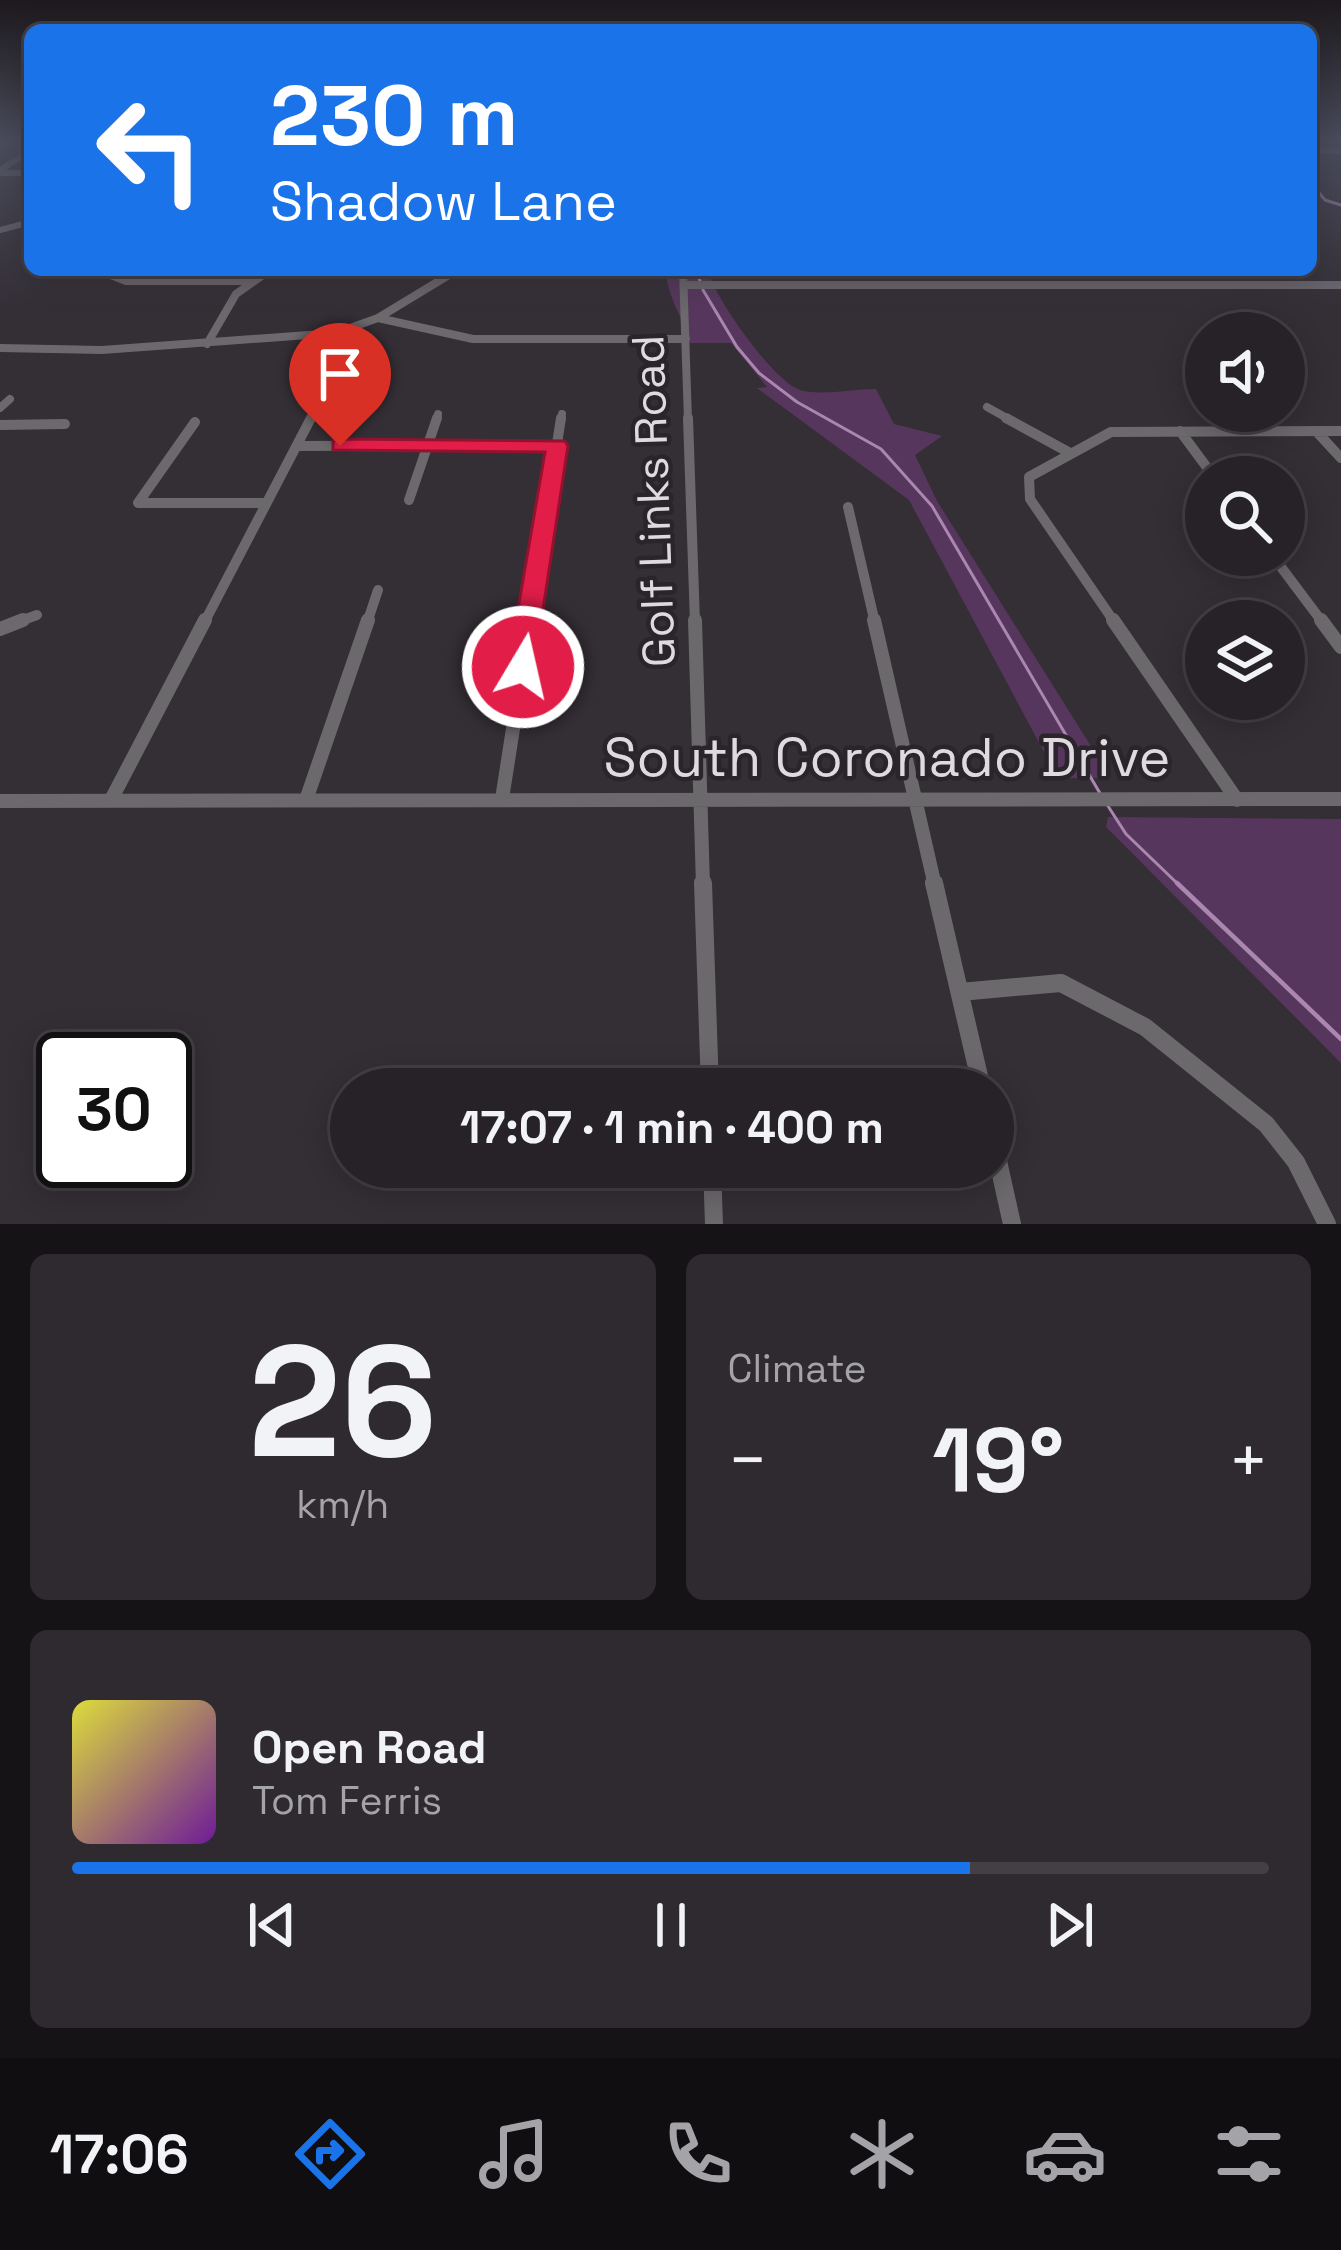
<!DOCTYPE html>
<meta charset="utf-8">
<style>
body{margin:0;font-family:"Space Grotesk",sans-serif;background:#2f2a30;color:#f1f3f6;height:100vh;display:flex;flex-direction:column;font-size:45px;white-space:nowrap}
*{box-sizing:border-box;margin:0}
p{font-size:39px;color:#a4a4a8}
.icon{flex:none;width:66px;height:66px;fill:none;stroke:currentColor;stroke-width:2;stroke-linecap:round;stroke-linejoin:round}
.map{position:relative;height:1224px;overflow:hidden}
.side{display:flex;flex-direction:column;gap:30px;padding:30px;background:#151316;flex:1}
.side>*{flex:none}
.top-card{position:absolute;left:24px;top:24px;width:1293px;height:252px;border-radius:18px;box-shadow:0 6px 30px #0003,0 0 0 3px #433f45;background:#1a73e8;color:#fff;overflow:hidden}
.buttons{position:absolute;left:1185px;top:312px;display:grid;gap:24px}
.buttons a{display:grid;place-items:center;width:120px;height:120px;border-radius:50%;background:#272228;box-shadow:0 6px 30px #0003,0 0 0 3px #433f45;font-size:60px}
.speed{position:absolute;left:36px;top:1032px;display:flex;gap:24px;font-size:60px;font-weight:700;text-align:center}
.speed>*{display:grid;place-content:center;width:156px;height:156px;border-radius:50%;background:#272228;box-shadow:0 6px 30px #0003,0 0 0 3px #433f45;line-height:1}
.speed .limit{border:6px solid #111;border-radius:18px;background:#fff;color:#111}
.pin{position:absolute;display:grid;place-items:center;width:102px;height:102px;color:#fff;margin:-123px -51px;border-radius:50% 50% 50% 0;rotate:-45deg;box-shadow:0 0 12px #0007}
.pin .icon{rotate:45deg}
.me{position:absolute;width:132px;margin:-66px;rotate:9deg;stroke-linejoin:round;filter:drop-shadow(0 0 9px #0008)}
.turn{display:flex;align-items:center;gap:42px;height:252px;padding:0 48px;font-size:54px}
.turn .icon{width:156px;height:156px;stroke-width:2.5}
.turn b{display:block;font-size:84px;line-height:102px}
.big{font-size:90px;font-weight:800;line-height:1.1}
.side .tile{flex:1;display:flex;flex-direction:column;justify-content:center;gap:18px;min-width:0;padding:0 42px;border-radius:18px;background:#2f2a30}
.side .dial{align-items:center;gap:0}
.dial b{font-size:156px;line-height:1}
.song{display:flex;align-items:center;gap:36px}
.cover{width:144px;height:144px;border-radius:18px;background:linear-gradient(135deg,hsl(60 70% 55%),hsl(280 70% 35%))}
.played{height:12px;border-radius:6px;background:linear-gradient(90deg,#1a73e8 75%,#433f45 75%)}
.keys{display:flex;justify-content:space-around;direction:ltr}
.heat{display:flex;justify-content:space-between;align-items:center;font-size:66px;direction:ltr}
.side .tiles{flex:1;display:grid;gap:30px;grid-template-columns:1fr 1fr}
.tile:last-child{grid-column:span 2}
.trip{position:absolute;left:330px;top:1068px;width:684px;height:120px;border-radius:60px;background:#272228;box-shadow:0 6px 30px #0003,0 0 0 3px #433f45;font-weight:800;line-height:120px;text-align:center}
.tab-bar{display:flex;height:192px;justify-content:space-around;align-items:center;background:#100e10;color:#a4a4a8}
.tab-bar .icon{width:84px;height:84px}
.tab-bar .active{color:#1a73e8}
.tab-bar b{font-size:54px;color:#f1f3f6}
.map>svg:first-child{display:block}
.green{fill:#57365d}
.lines{fill:none;stroke-linecap:round;stroke-linejoin:round}
.stream-far1{stroke:#aa86b1;stroke-width:3}
.stream{stroke:#aa86b1;stroke-width:4.5}
.minor-far4{stroke:#6c696d;stroke-width:6}
.minor-far3{stroke:#6c696d;stroke-width:8}
.minor-far2{stroke:#6c696d;stroke-width:10}
.minor-far1{stroke:#6c696d;stroke-width:14}
.minor{stroke:#6c696d;stroke-width:18}
.route{fill:#e11d48;stroke:#92132f;stroke-width:3}
.labels{text-anchor:middle;stroke-width:9;stroke-linejoin:round;paint-order:stroke}
.street-label{font-size:45px;fill:#dedadf;stroke:#2a242b}
.near-street-label{font-size:54px;fill:#dedadf;stroke:#2a242b}
</style>
<div class="map">
<svg width="1341" height="1224" viewBox="0 0 1341 1224">
<rect width="100%" height="100%" fill="#342e35"/>
<!-- green -->
<path class="green" d="M666,270H708C713,296 774,382 800,390C821,396 854,389 876,389L894,424L942,436L915,455L937,501L1111,778H1058L909,500L757,388L767,387L731,343H690C683,316 667,298 666,270Z
M1108,817L1341,819V1063L1106,827Z"/>
<g class="lines">
<!-- stream-far1 -->
<path class="stream-far1" d="M1311,183L1325,200L1341,205
M696,270L700,281
M703,290L737,347L759,373L797,402L881,449L932,506L1101,795
M1106,803L1126,834L1180,886"/>
<!-- stream -->
<path class="stream" d="M1177,883L1341,1039"/>
<!-- minor-far4 -->
<path class="minor-far4" d="M1311,150L1341,151
M0,170L30,151
M0,173H30
M0,230L30,222"/>
<!-- minor-far3 -->
<path class="minor-far3" d="M98,270L126,281H251
M683,270L688,421
M684,285H1341
M378,318L473,339H686
M207,344L236,294L270,270
M0,348L102,350L336,333L378,318L457,270
M987,407L1012,421
M0,408L10,399
M310,421L313,414
M436,421L438,414
M561,421L562,414"/>
<!-- minor-far2 -->
<path class="minor-far2" d="M688,418L695,623
M1006,418L1070,453
M195,422L138,503H266
M0,425L65,424
M1180,431L1214,477
M1316,431L1341,458
M297,446L557,445
M409,500L437,418
M848,507L875,623
M1272,555L1323,623
M15,623L37,615
M204,623L311,418
M367,623L378,590
M529,623L561,418
M1115,623L1030,499L1029,477L1111,432L1341,431"/>
<!-- minor-far1 -->
<path class="minor-far1" d="M695,620L703,886
M874,620L935,886
M1113,620L1237,800
M1321,620L1341,647
M0,629L23,620
M502,799L530,620
M111,800L205,620
M306,800L368,620
M0,801L1341,799"/>
<!-- minor -->
<path class="minor" d="M703,883L710,1089
M934,883L982,1089
M960,992L1061,983L1145,1027L1266,1124L1296,1162L1327,1224
M993,1139L1012,1224
M712,1167L714,1224"/>
</g>
<!-- sky -->
<linearGradient id="sky" x2="0" y2="1"><stop stop-color="#1d191d"/><stop offset="0.45" stop-color="#4a4c5c"/><stop offset="1" stop-color="#4a4c5c" stop-opacity="0"/></linearGradient>
<rect width="1341" height="313" fill="url(#sky)"/>
<!-- route -->
<path class="route" d="M340,439L565,441L568,446L533,675H512L508,667L545,452L333,450V441Z"/>
<g class="labels">
<!-- street labels -->
<g class="street-label">
<text transform="translate(653 501) rotate(-92)" y="16">Golf Links Road</text>
</g>
<!-- near-street labels -->
<g class="near-street-label">
<text x="887" y="776">South Coronado Drive</text>
</g>
</g>
</svg>
<div class="buttons">
<a><svg class="icon" aria-label="sound" viewBox="0 0 24 24"><path d="M4 9h4l5-4v14l-5-4H4zM17 9q2 3 0 6"/></svg></a>
<a><svg class="icon" aria-label="search" viewBox="0 0 24 24"><circle cx="10" cy="10" r="6"/><path d="M15 15l6 6"/></svg></a>
<a><svg class="icon" aria-label="layers" viewBox="0 0 24 24"><path d="M12 4l9 5-9 5-9-5zM3 14l9 5 9-5"/></svg></a>
</div>
<div class="speed"><div class="limit">30</div></div>
<div class="pin" style="left:340px;top:446px;background:#d93025"><svg class="icon" aria-label="arrive" viewBox="0 0 24 24"><path d="M6 21V4h12l-3 4 3 4H6"/></svg></div>
<svg class="me" style="left:523px;top:667px" viewBox="-20 -20 40 40"><circle r="17" fill="#e11d48" stroke="#fff" stroke-width="3"/><path d="M0-11L8 9 0 5-8 9z" fill="#fff"/></svg>
<div class="trip">17:07 · 1 min · 400 m</div>
<div class="top-card">
<div class="turn"><svg class="icon" aria-label="left" viewBox="0 0 24 24"><path d="M17 20v-9H6M10 6l-5 5 5 5"/></svg><div><b>230 m</b>Shadow Lane</div></div>
</div>
</div>
<section class="side">
<div class="tiles">
<div class="tile dial"><b>26</b><p>km/h</p></div>
<div class="tile"><p>Climate</p>
<div class="heat"><a>−</a><b class="big">19°</b><a>+</a></div>
</div>
<div class="tile">
<div class="song"><i class="cover"></i><div><b>Open Road</b><p>Tom Ferris</p></div></div>
<div class="played"></div>
<div class="keys"><svg class="icon" aria-label="previous" viewBox="0 0 24 24"><path d="M18 5L8 12l10 7zM5 5v14"/></svg><svg class="icon" aria-label="pause" viewBox="0 0 24 24"><path d="M8 5v14M16 5v14"/></svg><svg class="icon" aria-label="next" viewBox="0 0 24 24"><path d="M6 5l10 7-10 7zM19 5v14"/></svg></div>
</div>
</div>
</section>
<nav class="tab-bar">
<b>17:06</b>
<svg class="icon active" aria-label="directions" viewBox="0 0 24 24"><path d="M12 3l9 9-9 9-9-9zM9 14v-3h6M13 9l2 2-2 2"/></svg>
<svg class="icon" aria-label="music" viewBox="0 0 24 24"><path d="M9 18V5l10-2v13"/><circle cx="6" cy="18" r="3"/><circle cx="16" cy="16" r="3"/></svg>
<svg class="icon" aria-label="phone" viewBox="0 0 24 24"><path d="M5 4h4l2 5-3 2q2 4 5 5l2-3 5 2v4C11 20 4 13 5 4z"/></svg>
<svg class="icon" aria-label="climate" viewBox="0 0 24 24"><path d="M12 3v18M4 7l16 10M4 17L20 7"/></svg>
<svg class="icon" aria-label="car" viewBox="0 0 24 24"><path d="M5 17H2v-5l4-1 3-4h7l3 4 3 1v5h-3M9 17h6M6 11h13"/><circle cx="7" cy="17" r="2"/><circle cx="17" cy="17" r="2"/></svg>
<svg class="icon" aria-label="filters" viewBox="0 0 24 24"><path d="M4 7h16M4 17h16"/><circle cx="9" cy="7" r="2"/><circle cx="15" cy="17" r="2"/></svg>
</nav>
